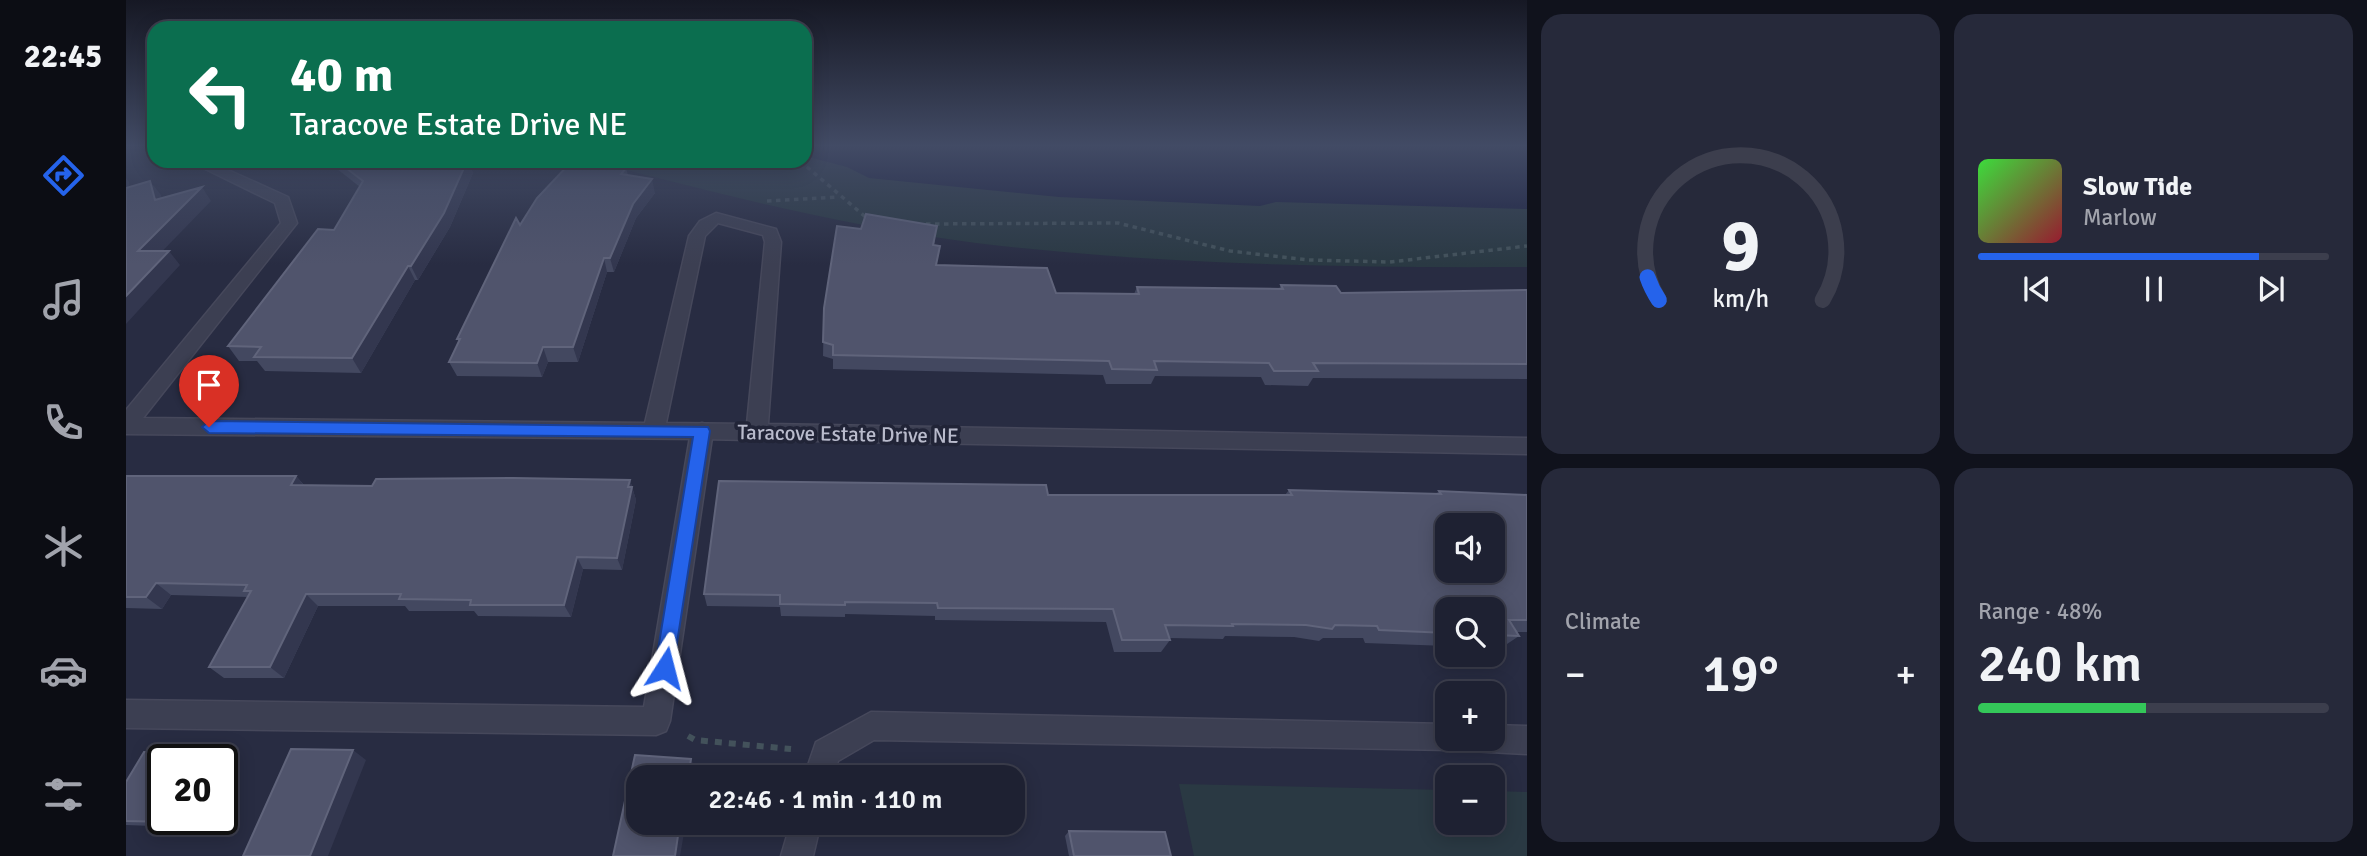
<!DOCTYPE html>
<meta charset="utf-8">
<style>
body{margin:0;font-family:Signika,sans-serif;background:#26293a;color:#f1f3f6;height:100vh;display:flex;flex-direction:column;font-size:26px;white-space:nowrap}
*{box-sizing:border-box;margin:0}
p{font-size:23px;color:#a1a3ac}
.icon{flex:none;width:38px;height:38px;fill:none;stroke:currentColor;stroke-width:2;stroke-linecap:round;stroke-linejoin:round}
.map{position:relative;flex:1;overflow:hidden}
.side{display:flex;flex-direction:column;gap:14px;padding:14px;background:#10121c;width:840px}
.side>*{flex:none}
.guide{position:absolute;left:21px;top:21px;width:665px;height:147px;border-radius:21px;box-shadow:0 4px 18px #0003,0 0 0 2px #3c3e4d;background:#0b6e4f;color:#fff;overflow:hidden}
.controls{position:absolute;left:1309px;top:513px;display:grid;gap:14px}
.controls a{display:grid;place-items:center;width:70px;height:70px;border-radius:14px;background:#1e2132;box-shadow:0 4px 18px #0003,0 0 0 2px #3c3e4d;font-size:35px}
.speed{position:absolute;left:21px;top:744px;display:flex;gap:14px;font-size:35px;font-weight:700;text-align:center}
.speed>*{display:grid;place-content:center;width:91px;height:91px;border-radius:50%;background:#1e2132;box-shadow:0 4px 18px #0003,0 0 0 2px #3c3e4d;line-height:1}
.speed .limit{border:4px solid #111;border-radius:10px;background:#fff;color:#111}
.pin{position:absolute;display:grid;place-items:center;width:60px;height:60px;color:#fff;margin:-72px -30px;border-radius:50% 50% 50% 0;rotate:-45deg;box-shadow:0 0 7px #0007}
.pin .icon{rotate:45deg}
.me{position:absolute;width:77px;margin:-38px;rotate:9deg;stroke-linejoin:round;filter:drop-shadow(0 0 5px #0008)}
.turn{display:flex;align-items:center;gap:24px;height:147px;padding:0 28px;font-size:32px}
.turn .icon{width:91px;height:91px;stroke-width:2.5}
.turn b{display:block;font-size:49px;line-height:60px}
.big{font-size:52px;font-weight:600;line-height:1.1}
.side .tile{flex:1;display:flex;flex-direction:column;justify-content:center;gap:10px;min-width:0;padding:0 24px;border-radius:21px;background:#26293a}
.side .dial{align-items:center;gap:0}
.dial svg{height:182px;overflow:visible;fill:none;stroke:#3c3e4d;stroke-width:7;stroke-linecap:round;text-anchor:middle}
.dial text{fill:#f1f3f6;stroke:none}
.song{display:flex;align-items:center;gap:21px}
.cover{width:84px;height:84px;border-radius:10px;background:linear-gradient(135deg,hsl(120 70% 55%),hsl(350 70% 35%))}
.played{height:7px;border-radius:4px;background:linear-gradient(90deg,#2563eb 80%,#3c3e4d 80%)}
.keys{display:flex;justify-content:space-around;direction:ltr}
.heat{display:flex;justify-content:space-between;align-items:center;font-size:38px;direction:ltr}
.charge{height:10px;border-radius:5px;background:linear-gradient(90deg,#34c759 48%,#3c3e4d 0)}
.side .tiles{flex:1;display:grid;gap:14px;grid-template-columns:repeat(2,1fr)}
.trip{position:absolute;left:500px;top:765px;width:399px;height:70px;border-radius:21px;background:#1e2132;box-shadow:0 4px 18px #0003,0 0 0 2px #3c3e4d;font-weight:600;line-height:70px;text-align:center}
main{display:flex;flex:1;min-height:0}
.tabs{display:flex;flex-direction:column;width:126px;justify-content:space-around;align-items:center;background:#0c0d14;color:#a1a3ac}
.tabs .icon{width:49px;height:49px}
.tabs .current{color:#2563eb}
.tabs b{font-size:32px;color:#f1f3f6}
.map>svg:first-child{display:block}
.green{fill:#2a3943}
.water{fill:#1b2040}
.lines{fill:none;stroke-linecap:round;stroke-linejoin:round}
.lane-casing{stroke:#46485b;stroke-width:3}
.street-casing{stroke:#46485b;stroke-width:3}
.path-far1{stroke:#43525b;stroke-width:3.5;stroke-dasharray:4.5 4.5;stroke-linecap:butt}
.path{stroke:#43525b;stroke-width:6;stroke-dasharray:7 7;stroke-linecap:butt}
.lane{fill:#3c3f52;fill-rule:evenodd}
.street{fill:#3c3f52;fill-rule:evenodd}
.wall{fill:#434860}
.shaded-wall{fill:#33374f}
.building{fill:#50546c;stroke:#60647b;stroke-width:2;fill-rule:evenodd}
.route{fill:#2563eb;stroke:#184099;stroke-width:2}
.labels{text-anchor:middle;stroke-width:7;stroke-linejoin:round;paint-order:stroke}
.street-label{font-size:21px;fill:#b9bbcc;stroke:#212437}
</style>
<main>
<nav class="tabs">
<b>22:45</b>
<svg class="icon current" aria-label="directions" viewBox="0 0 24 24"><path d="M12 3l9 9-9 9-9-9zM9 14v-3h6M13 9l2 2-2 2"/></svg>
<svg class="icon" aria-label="music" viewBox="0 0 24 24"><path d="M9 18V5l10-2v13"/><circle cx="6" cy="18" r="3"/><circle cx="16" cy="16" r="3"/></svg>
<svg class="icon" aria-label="phone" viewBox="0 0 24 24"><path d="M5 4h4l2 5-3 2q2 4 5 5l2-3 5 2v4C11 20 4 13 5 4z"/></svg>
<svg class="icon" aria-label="climate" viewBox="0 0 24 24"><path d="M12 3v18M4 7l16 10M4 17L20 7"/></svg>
<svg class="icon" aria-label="car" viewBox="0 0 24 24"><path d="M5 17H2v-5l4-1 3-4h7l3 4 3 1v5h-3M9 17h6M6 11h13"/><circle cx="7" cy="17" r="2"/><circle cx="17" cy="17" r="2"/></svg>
<svg class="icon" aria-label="filters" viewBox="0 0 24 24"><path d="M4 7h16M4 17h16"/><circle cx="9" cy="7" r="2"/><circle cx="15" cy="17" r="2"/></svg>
</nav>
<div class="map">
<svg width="1401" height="856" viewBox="0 0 1401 856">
<rect width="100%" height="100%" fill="#282c42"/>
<!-- green -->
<path class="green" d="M679,145H1401V267C1217,268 1033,265 850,243C720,227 593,194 466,161H679Z
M1053,784L1321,790V822H1367V791L1401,792V856H1068Z"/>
<!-- water -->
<path class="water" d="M679,145H1401V209L1150,202L1134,206L933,197L743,178L721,167L679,156Z"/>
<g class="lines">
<!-- lane casing -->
<g class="lane-casing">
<path id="lane" d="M576,423L583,425L587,431L544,721L540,731L530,735L0,728V700L518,707L565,431L569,425Z
M745,712L1321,724V738H1367V725L1401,726V754L1326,750L748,740L712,761L708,777H678L690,742Z
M665,822H695L687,856H655Z"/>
</g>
<!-- street casing -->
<g class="street-casing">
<path id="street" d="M63,161H82L162,197L171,223L17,418L519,423L563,236L574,221L590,213L650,229L655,242L642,424L1401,438V454L576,439L0,434V410L155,223L149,203ZM592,223L637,235L639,242L621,424L540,423L579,236Z"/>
</g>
<!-- path-far1 -->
<path class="path-far1" d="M557,161L590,165L619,161
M674,161L742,219
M641,201L713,197
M800,224L992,223L1104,251L1183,260L1264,262L1401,246"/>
<!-- path -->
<path class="path" d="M562,736L569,740L665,749"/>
<!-- lane -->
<use href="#lane" class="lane"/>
<!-- street -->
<use href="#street" class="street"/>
</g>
<!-- wall -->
<path class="wall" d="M201,161H342L347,173L324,227L292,280H289L235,373L139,371L131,361H113L102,346L208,230L234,187Z
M500,168L502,175L529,193L510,218L488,272H481L452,362H422L416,377L331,376L323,362L333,342L331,339L394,225Z
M735,229L809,240L808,245L811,265L930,293L1008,294L1011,287L1153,289L1155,285L1215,293L1401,290V379L1187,378L1182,386L1139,385L1135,377L1029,376L1025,384H980L977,375L707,369V359L697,356L698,308Z
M0,476H170L178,485L246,486L504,480L510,500L496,570L457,569L445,617L352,616L348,611H283L279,606H192L158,678H98L83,667L122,597L45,595L36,609L0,608Z
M1163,490L1310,494L1313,491L1401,495V632H1390L1393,636L1375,648H1367V609H1321V646L1239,643L1237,638H1197L1193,641L1168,637L1099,636L1097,639L1043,638L1044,640L1035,652H988L980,622L809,620V616L719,614V617L655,616L654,607L581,606L578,594L922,495H1159Z
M18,752L80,753L89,758V760H37V819H57L53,827L0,825V782Z
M943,831L1045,856H943L939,836Z"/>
<!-- shaded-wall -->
<path class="shaded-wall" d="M341,161H342L347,173L324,227L292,280L285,266Z
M0,178L3,182L6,203L0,196Z
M526,179L529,193L510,218L488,272L484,258L507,204Z
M24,181L35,195L39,214L29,200Z
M76,187L85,201L23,265L12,251Z
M43,251L54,265L0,324V296Z
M478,258L481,272L452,362L447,347Z
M282,266L289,280L235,373L226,358Z
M417,347L422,362L416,377L411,363Z
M170,476L181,489L165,485Z
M504,480L510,500L496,570L491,558Z
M451,557L457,569L445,617L438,605Z
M30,583L45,595L36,609L20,597Z
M180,594L192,606L158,678L144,667Z
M227,750L240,760L202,856H184Z
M80,753L89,758V760H76Z
M565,759L569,768L567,777H562Z
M44,819H57L53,827L43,822Z
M554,822H560L554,856H549Z"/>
<!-- building -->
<path class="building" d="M211,161H341L318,213L285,266H282L226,358L128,357L135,347L102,346L192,229L208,230L237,181Z
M446,161H455L500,168L495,174L526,179L507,204L484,258H478L447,347H417L411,363L323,362L334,339H331L390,218L394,225L411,198Z
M24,181L29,200L76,187L12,251H43L0,296V188Z
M740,214L811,226L807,245L814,246L810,265L921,268L930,293L1013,294L1011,287L1157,289L1155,285L1210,286L1215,293L1401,290V364L1187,363L1192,371H1148L1143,363L1028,361L1031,370L986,369L983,361L707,355V345L697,342L698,308L711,226L735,229Z
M0,476H170L165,485L246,486L250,479L388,478L504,480L502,487H506L491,558L451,557L438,605H344L345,600L273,599L275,594H180L144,667H83L125,591H118L121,585L30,583L20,597H0Z
M593,481L920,485L922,495H1166L1163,490L1315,494L1313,491L1401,495V620H1383L1393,636L1367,635V609H1321V633L1253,630L1251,626L1209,625L1206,629L1180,625L1106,624L1107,626L1039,625L1044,640H996L987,609L812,608L811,603L719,602V605L654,604V595L578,594ZM1321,525H1367V570H1321Z
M165,749L227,750L184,856H117Z
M18,752L80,753L76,760H37V819H44L43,822L0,821V782Z
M509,755L565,759L562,777H513V822H554L549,856H487Z
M943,831L1039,832L1045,856H948Z"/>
<!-- sky -->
<linearGradient id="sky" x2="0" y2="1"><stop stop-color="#161824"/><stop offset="0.55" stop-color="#424b65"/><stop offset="1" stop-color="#424b65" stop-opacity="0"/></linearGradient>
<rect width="1401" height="265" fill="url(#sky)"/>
<!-- route -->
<path class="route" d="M83,421L582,427L584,431L546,675L539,678L531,675L529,668L567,437L83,433L76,427Z"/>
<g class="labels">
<!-- street labels -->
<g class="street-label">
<text transform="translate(722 434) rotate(1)" y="7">Taracove Estate Drive NE</text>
</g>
</g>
</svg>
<div class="controls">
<a><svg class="icon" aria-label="sound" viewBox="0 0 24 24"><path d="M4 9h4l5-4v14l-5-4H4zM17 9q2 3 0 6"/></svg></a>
<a><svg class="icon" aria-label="search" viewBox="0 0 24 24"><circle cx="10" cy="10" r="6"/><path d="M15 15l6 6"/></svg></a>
<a>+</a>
<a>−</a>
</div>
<div class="speed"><div class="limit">20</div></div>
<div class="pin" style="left:83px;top:427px;background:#d93025"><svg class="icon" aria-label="arrive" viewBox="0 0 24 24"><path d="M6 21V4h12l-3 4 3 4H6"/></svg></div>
<svg class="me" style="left:539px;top:668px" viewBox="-20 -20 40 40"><path d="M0-17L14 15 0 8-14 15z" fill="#2563eb" stroke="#fff" stroke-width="4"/></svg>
<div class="trip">22:46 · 1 min · 110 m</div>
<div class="guide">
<div class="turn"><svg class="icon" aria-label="left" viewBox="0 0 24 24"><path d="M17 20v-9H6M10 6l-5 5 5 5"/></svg><div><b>40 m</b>Taracove Estate Drive NE</div></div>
</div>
</div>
<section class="side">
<div class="tiles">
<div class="tile dial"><svg viewBox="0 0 100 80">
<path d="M14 69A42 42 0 1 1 86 69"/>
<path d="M14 69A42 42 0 0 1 9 59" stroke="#2563eb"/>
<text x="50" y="56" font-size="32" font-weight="700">9</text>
<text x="50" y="72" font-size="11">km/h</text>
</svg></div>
<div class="tile">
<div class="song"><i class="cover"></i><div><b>Slow Tide</b><p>Marlow</p></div></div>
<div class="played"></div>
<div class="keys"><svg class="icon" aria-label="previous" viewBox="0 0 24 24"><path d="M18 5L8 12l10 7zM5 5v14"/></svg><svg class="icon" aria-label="pause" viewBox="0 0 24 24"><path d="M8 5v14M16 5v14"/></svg><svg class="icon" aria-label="next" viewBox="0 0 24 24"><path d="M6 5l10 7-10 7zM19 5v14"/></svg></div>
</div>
<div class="tile"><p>Climate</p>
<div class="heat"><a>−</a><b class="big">19°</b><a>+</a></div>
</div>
<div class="tile"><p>Range · 48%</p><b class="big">240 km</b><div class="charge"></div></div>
</div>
</section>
</main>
